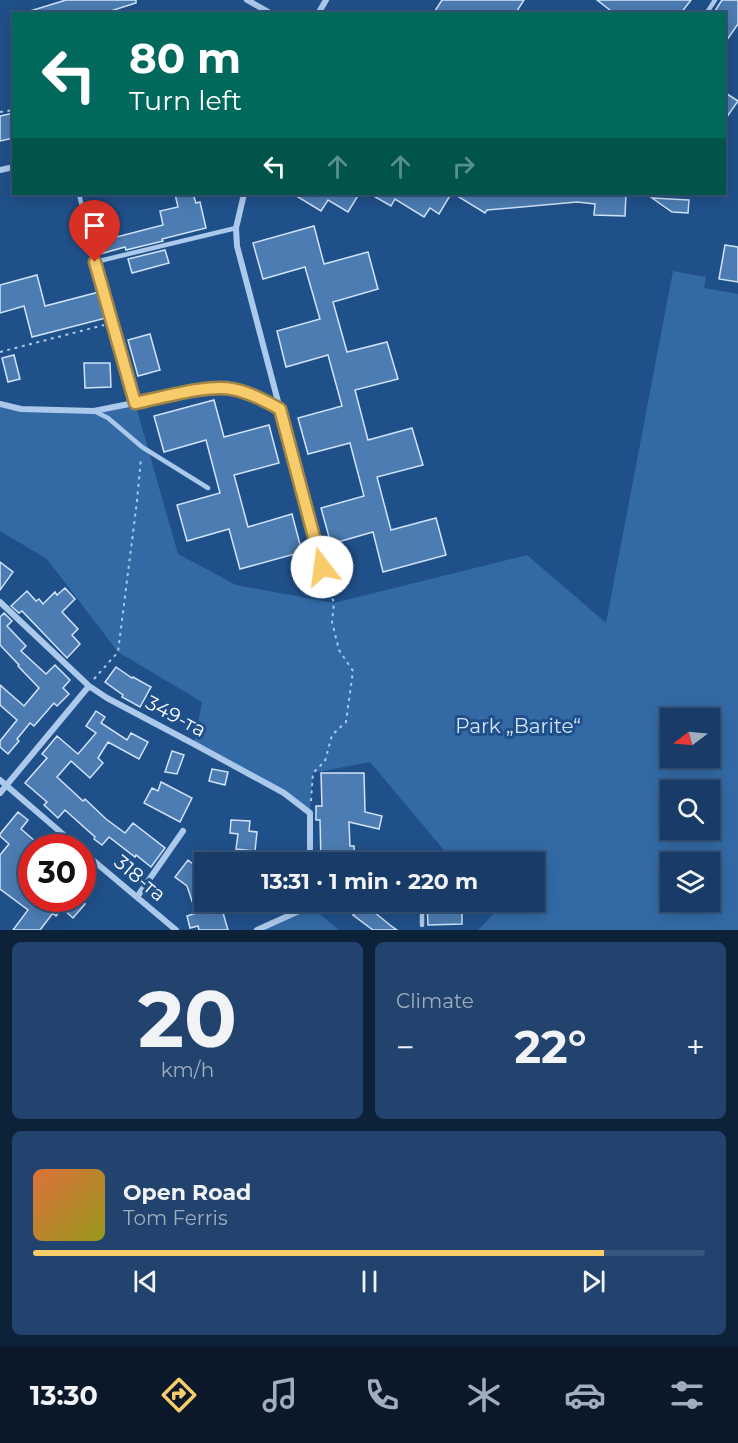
<!DOCTYPE html>
<meta charset="utf-8">
<style>
body{margin:0;font-family:Montserrat,sans-serif;background:#21436d;color:#f1f3f6;height:100vh;display:flex;flex-direction:column;font-size:22px;white-space:nowrap}
*{box-sizing:border-box;margin:0}
p{font-size:20px;color:#9fadc0}
.icon{flex:none;width:33px;height:33px;fill:none;stroke:currentColor;stroke-width:2;stroke-linecap:round;stroke-linejoin:round}
.map{position:relative;height:930px;overflow:hidden}
.drawer{display:flex;flex-direction:column;gap:12px;padding:12px;background:#0d2139;flex:1}
.drawer>*{flex:none}
.guide{position:absolute;left:12px;top:12px;width:714px;height:183px;border-radius:0px;box-shadow:0 3px 15px #0003,0 0 0 2px #36567b;background:#00695c;color:#fff;overflow:hidden}
.needle{width:39px;rotate:254deg}
.controls{position:absolute;left:660px;top:708px;display:grid;gap:12px}
.controls a{display:grid;place-items:center;width:60px;height:60px;border-radius:0px;background:#183c67;box-shadow:0 3px 15px #0003,0 0 0 2px #36567b;font-size:30px}
.speed{position:absolute;left:18px;top:834px;display:flex;gap:12px;font-size:30px;font-weight:700;text-align:center}
.speed>*{display:grid;place-content:center;width:78px;height:78px;border-radius:50%;background:#183c67;box-shadow:0 3px 15px #0003,0 0 0 2px #36567b;line-height:1}
.speed .limit{border:9px solid #d22;background:#fff;color:#111}
.pin{position:absolute;display:grid;place-items:center;width:51px;height:51px;color:#fff;margin:-62px -26px;border-radius:50% 50% 50% 0;rotate:-45deg;box-shadow:0 0 6px #0007}
.pin .icon{rotate:45deg}
.me{position:absolute;width:66px;margin:-33px;rotate:345deg;stroke-linejoin:round;filter:drop-shadow(0 0 4px #0008)}
.turn{display:flex;align-items:center;gap:21px;height:126px;padding:0 18px;font-size:27px}
.turn .icon{width:78px;height:78px;stroke-width:2.5}
.turn b{display:block;font-size:42px;line-height:51px}
.lanes{display:flex;align-items:center;height:57px;padding:0 18px;background:#0003;justify-content:center;gap:30px;direction:ltr}
.lanes .off{opacity:.35}
.big{font-size:45px;font-weight:700;line-height:1.1}
.drawer .tile{flex:1;display:flex;flex-direction:column;justify-content:center;gap:9px;min-width:0;padding:0 21px;border-radius:9px;background:#21436d}
.drawer .dial{align-items:center;gap:0}
.dial b{font-size:78px;line-height:1}
.song{display:flex;align-items:center;gap:18px}
.cover{width:72px;height:72px;border-radius:9px;background:linear-gradient(135deg,hsl(20 70% 55%),hsl(60 70% 35%))}
.played{height:6px;border-radius:3px;background:linear-gradient(90deg,#f8cc6b 85%,#36567b 85%)}
.keys{display:flex;justify-content:space-around;direction:ltr}
.heat{display:flex;justify-content:space-between;align-items:center;font-size:33px;direction:ltr}
.drawer .tiles{flex:1;display:grid;gap:12px;grid-template-columns:1fr 1fr}
.tile:last-child{grid-column:span 2}
.trip{position:absolute;left:194px;top:852px;width:351px;height:60px;border-radius:0px;background:#183c67;box-shadow:0 3px 15px #0003,0 0 0 2px #36567b;font-weight:700;line-height:60px;text-align:center}
.tabs{display:flex;height:96px;justify-content:space-around;align-items:center;background:#0a1829;color:#9fadc0}
.tabs .icon{width:42px;height:42px}
.tabs .selected{color:#f8cc6b}
.tabs b{font-size:27px;color:#f1f3f6}
.map>svg:first-child{display:block}
.green{fill:#336aa6;fill-rule:evenodd}
.building{fill:#4c7cb2;stroke:#d0e3f8;stroke-width:1.5}
.lines{fill:none;stroke-linecap:round;stroke-linejoin:round}
.path{stroke:#abc9eb;stroke-width:2;stroke-dasharray:3 4.5;stroke-linecap:butt}
.lane{stroke:#abc9eb;stroke-width:4.5}
.street{stroke:#abc9eb;stroke-width:6}
.route-casing{stroke:#a18546;stroke-width:15}
.route{stroke:#f8cc6b;stroke-width:10}
.labels{text-anchor:middle;stroke-width:6;stroke-linejoin:round;paint-order:stroke}
.street-label{font-size:20px;fill:#fff;stroke:#205089}
.park-label{font-size:20px;fill:#d0e3f8;stroke:#205089}
</style>
<div class="map">
<svg width="738" height="930" viewBox="0 0 738 930">
<rect width="100%" height="100%" fill="#205089"/>
<!-- green -->
<path class="green" d="M673,271L706,277L704,288L738,294V930H478L495,912L487,902H534V862H454L370,762L313,773L310,813L284,793L194,744L202,702L118,652L47,559L0,531V404L21,409L94,411L135,403L178,554L236,585L334,603L527,555L606,623ZM670,718H710V758H670ZM670,790H710V830H670ZM670,862H710V902H670Z
M310,906L339,930H257Z"/>
<!-- building -->
<path class="building" d="M66,0H136V3L101,14H31L30,11Z
M442,0H524L515,14H433Z
M597,0H691L681,13L677,14H615Z
M722,0H738V24L724,44V14H713Z
M724,92L738,101L724,121Z
M14,113V138L0,141V116Z
M175,194H193L196,203L200,202L206,228L162,239L163,241L126,250L125,247L100,254L97,242L163,225L160,211L178,207Z
M293,194H359L348,212L328,200L321,211Z
M370,194H451L439,214L430,208L424,217L395,199L391,206Z
M454,194H626L625,216L594,215L595,204L577,202L487,210L485,213Z
M652,198L689,200L688,213L672,212Z
M314,226L324,264L368,252L378,289L333,302L347,352L387,342L398,379L355,390L368,440L412,428L423,465L377,477L391,530L436,518L446,555L383,572L373,532L331,544L321,508L364,496L350,443L308,454L298,418L342,406L328,355L286,367L277,331L320,319L305,267L263,279L253,243Z
M725,245L738,247V282L719,279Z
M165,250L169,263L132,273L128,259Z
M37,275L45,306L99,292L106,318L32,337L24,306L0,313V285Z
M150,334L160,370L138,376L128,340Z
M14,355L20,379L8,382L2,358Z
M84,363H110L111,387L85,388Z
M214,400L224,437L269,425L279,463L234,475L248,527L292,514L302,552L240,569L229,529L187,541L177,505L220,493L206,440L164,452L154,416Z
M0,562L13,572L0,590Z
M65,588L75,599L62,612L78,629L72,635L80,644L67,658L22,611L19,613L11,606L27,591L36,601L39,599L43,604L55,592L57,595Z
M4,613L12,621L7,626L26,646L21,651L46,674L55,665L70,680L63,688L69,694L57,706L54,703L34,726L30,723L17,739L19,741L8,754L0,747V741L17,720L0,705V685L24,706L39,688L18,666L19,665L0,645V617Z
M116,667L132,678L133,677L151,687L140,707L122,697L123,695L105,682Z
M96,711L105,717L101,723L127,740L131,733L148,742L139,759L108,742L98,758L103,763L90,778L71,761L57,777L83,801L85,799L106,819L125,833L133,823L165,848L151,867L136,855L135,857L109,837L102,845L94,839L95,837L65,810L58,818L44,805L47,802L25,783L47,758L42,754L57,736L78,754L96,733L86,726Z
M172,751L184,755L177,774L165,772Z
M212,769L228,772L225,785L209,781Z
M321,773H364L365,812L382,816L379,829L349,822L350,846H354L355,862H321L320,820H316V806H322Z
M161,782L192,798L180,822L144,803L152,788L158,791Z
M18,812L28,820L21,829L43,848H32V898H79L85,904L73,918L62,908L56,916L53,913L40,930H13L28,910L0,889V855L9,844L0,836V834Z
M231,820L250,821L249,831L257,832L255,851L236,849L238,834L230,833Z
M188,860L203,872L197,881L206,910L221,906L228,930H199L198,926L190,928L187,916L196,913L187,886L175,877Z
M427,902H462V924L428,925Z
M363,903L390,925L397,930H373L353,915Z"/>
<g class="lines">
<!-- path -->
<path class="path" d="M0,112L14,110
M0,352L104,325
M94,679L118,652L137,501L141,458
M311,801L313,773L325,761L332,735L346,722L353,671L339,650L332,622L334,603L325,577"/>
<!-- lane -->
<path class="lane" d="M318,12L334,14
M706,14L715,0
M79,194L95,262L135,403
M95,262L236,228
M94,411L108,418L142,447L208,488
M422,902V925
M310,906L320,902"/>
<!-- street -->
<path class="street" d="M247,0L272,14
M318,14L326,0
M0,170L14,167
M244,194L236,228L237,246L280,409
M0,404L21,409L94,411L204,389H232L257,398L280,409L322,567
M0,602L89,686L107,698L194,744L284,793L310,813V862
M0,780L79,848
M0,793L89,686
M82,851L176,930
M137,897L183,831
M257,930L310,906V902"/>
</g>
<g class="lines">
<!-- route casing -->
<g class="route-casing">
<path id="route" d="M95,262L135,403C161,398 208,384 232,389C249,392 265,401 280,409L322,567"/>
</g>
<!-- route -->
<use href="#route" class="route"/>
</g>
<g class="labels">
<!-- street labels -->
<g class="street-label">
<text transform="translate(176 716) rotate(28)" y="7">349-та</text>
<text transform="translate(140 878) rotate(40)" y="7">318-та</text>
</g>
<!-- park labels -->
<g class="park-label">
<text x="518" y="733">Park „Barite“</text>
</g>
</g>
</svg>
<div class="controls">
<a><svg class="needle" viewBox="-14 -14 28 28"><path d="M0-13l5 13h-10z" fill="#e53935"/><path d="M0 13l5-13h-10z" fill="#9fadc0"/></svg></a>
<a><svg class="icon" aria-label="search" viewBox="0 0 24 24"><circle cx="10" cy="10" r="6"/><path d="M15 15l6 6"/></svg></a>
<a><svg class="icon" aria-label="layers" viewBox="0 0 24 24"><path d="M12 4l9 5-9 5-9-5zM3 14l9 5 9-5"/></svg></a>
</div>
<div class="speed"><div class="limit">30</div></div>
<div class="pin" style="left:95px;top:262px;background:#d93025"><svg class="icon" aria-label="arrive" viewBox="0 0 24 24"><path d="M6 21V4h12l-3 4 3 4H6"/></svg></div>
<svg class="me" style="left:322px;top:567px" viewBox="-20 -20 40 40"><circle r="19" fill="#fff"/><path d="M0-13L10 11 0 6-10 11z" fill="#f8cc6b"/></svg>
<div class="trip">13:31 · 1 min · 220 m</div>
<div class="guide">
<div class="turn"><svg class="icon" aria-label="left" viewBox="0 0 24 24"><path d="M17 20v-9H6M10 6l-5 5 5 5"/></svg><div><b>80 m</b>Turn left</div></div>
<div class="lanes"><svg class="icon" aria-label="left" viewBox="0 0 24 24"><path d="M17 20v-9H6M10 6l-5 5 5 5"/></svg><svg class="icon off" aria-label="ahead" viewBox="0 0 24 24"><path d="M12 20V5M6 11l6-6 6 6"/></svg><svg class="icon off" aria-label="ahead" viewBox="0 0 24 24"><path d="M12 20V5M6 11l6-6 6 6"/></svg><svg class="icon off" aria-label="right" viewBox="0 0 24 24"><path d="M7 20v-9h11M14 6l5 5-5 5"/></svg></div>
</div>
</div>
<section class="drawer">
<div class="tiles">
<div class="tile dial"><b>20</b><p>km/h</p></div>
<div class="tile"><p>Climate</p>
<div class="heat"><a>−</a><b class="big">22°</b><a>+</a></div>
</div>
<div class="tile">
<div class="song"><i class="cover"></i><div><b>Open Road</b><p>Tom Ferris</p></div></div>
<div class="played"></div>
<div class="keys"><svg class="icon" aria-label="previous" viewBox="0 0 24 24"><path d="M18 5L8 12l10 7zM5 5v14"/></svg><svg class="icon" aria-label="pause" viewBox="0 0 24 24"><path d="M8 5v14M16 5v14"/></svg><svg class="icon" aria-label="next" viewBox="0 0 24 24"><path d="M6 5l10 7-10 7zM19 5v14"/></svg></div>
</div>
</div>
</section>
<nav class="tabs">
<b>13:30</b>
<svg class="icon selected" aria-label="directions" viewBox="0 0 24 24"><path d="M12 3l9 9-9 9-9-9zM9 14v-3h6M13 9l2 2-2 2"/></svg>
<svg class="icon" aria-label="music" viewBox="0 0 24 24"><path d="M9 18V5l10-2v13"/><circle cx="6" cy="18" r="3"/><circle cx="16" cy="16" r="3"/></svg>
<svg class="icon" aria-label="phone" viewBox="0 0 24 24"><path d="M5 4h4l2 5-3 2q2 4 5 5l2-3 5 2v4C11 20 4 13 5 4z"/></svg>
<svg class="icon" aria-label="climate" viewBox="0 0 24 24"><path d="M12 3v18M4 7l16 10M4 17L20 7"/></svg>
<svg class="icon" aria-label="car" viewBox="0 0 24 24"><path d="M5 17H2v-5l4-1 3-4h7l3 4 3 1v5h-3M9 17h6M6 11h13"/><circle cx="7" cy="17" r="2"/><circle cx="17" cy="17" r="2"/></svg>
<svg class="icon" aria-label="filters" viewBox="0 0 24 24"><path d="M4 7h16M4 17h16"/><circle cx="9" cy="7" r="2"/><circle cx="15" cy="17" r="2"/></svg>
</nav>
